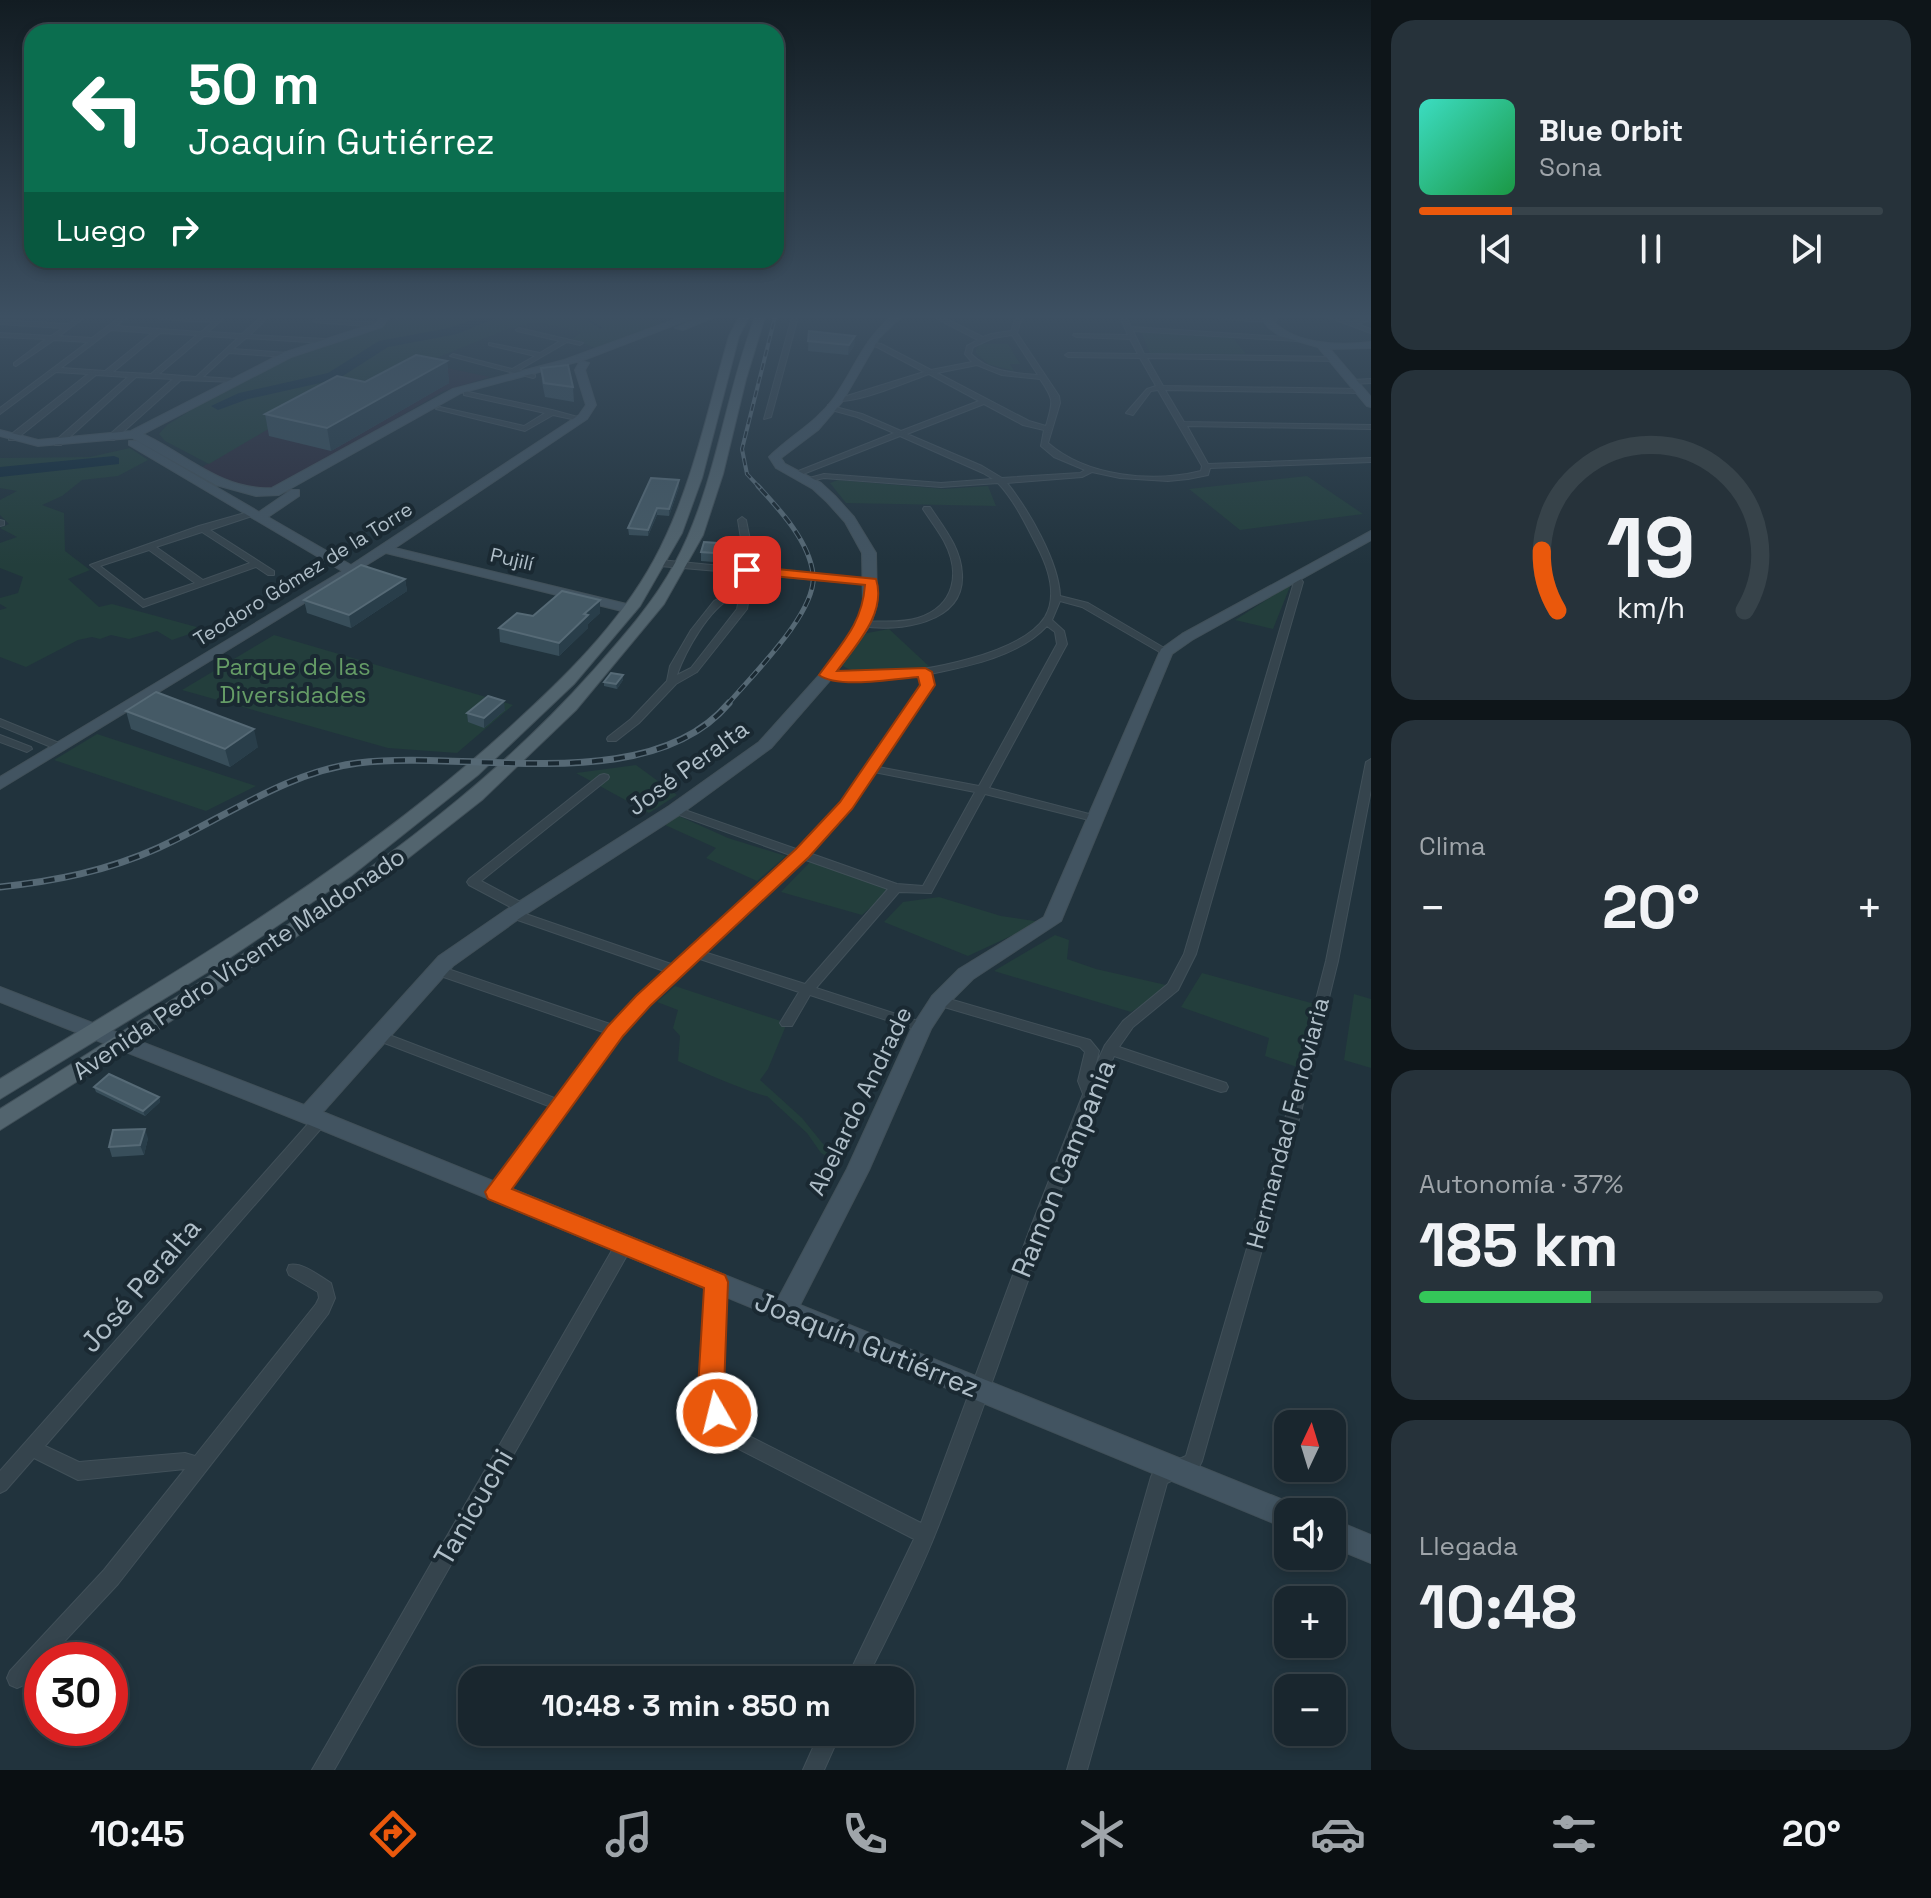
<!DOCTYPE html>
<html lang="es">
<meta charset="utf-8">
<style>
body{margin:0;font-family:"Space Grotesk",sans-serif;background:#26323a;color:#f1f3f6;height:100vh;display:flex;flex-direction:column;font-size:30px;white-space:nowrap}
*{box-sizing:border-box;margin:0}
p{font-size:26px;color:#9fa5aa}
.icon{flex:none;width:44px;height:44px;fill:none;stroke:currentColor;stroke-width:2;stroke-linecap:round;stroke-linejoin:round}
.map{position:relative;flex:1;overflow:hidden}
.side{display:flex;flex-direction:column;gap:20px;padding:20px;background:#0e1519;width:560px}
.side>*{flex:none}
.banner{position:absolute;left:24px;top:24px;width:760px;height:244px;border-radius:24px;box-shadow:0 4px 12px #0003,0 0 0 2px #37434a;background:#0b6e4f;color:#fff;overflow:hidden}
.needle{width:52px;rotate:4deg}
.controls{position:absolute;left:1274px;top:1410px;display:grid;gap:16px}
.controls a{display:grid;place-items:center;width:72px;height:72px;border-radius:16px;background:#19262e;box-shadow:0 4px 12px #0003,0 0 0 2px #37434a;font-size:40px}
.speed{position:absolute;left:24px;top:1642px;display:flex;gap:16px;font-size:40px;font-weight:700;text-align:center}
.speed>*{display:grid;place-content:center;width:104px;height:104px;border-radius:50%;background:#19262e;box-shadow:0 4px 12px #0003,0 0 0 2px #37434a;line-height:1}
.speed .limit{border:12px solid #d22;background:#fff;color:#111}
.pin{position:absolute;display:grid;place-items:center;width:68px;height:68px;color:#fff;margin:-34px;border-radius:16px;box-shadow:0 4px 12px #0006}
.me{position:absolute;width:88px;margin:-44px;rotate:352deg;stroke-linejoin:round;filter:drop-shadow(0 0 6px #0008)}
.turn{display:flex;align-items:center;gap:28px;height:168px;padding:0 32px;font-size:36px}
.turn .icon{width:104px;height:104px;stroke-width:2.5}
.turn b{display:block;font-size:56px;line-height:68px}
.then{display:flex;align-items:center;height:76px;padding:0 32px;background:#0003;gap:16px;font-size:30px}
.big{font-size:60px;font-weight:700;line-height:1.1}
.side .card{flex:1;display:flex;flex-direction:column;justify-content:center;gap:12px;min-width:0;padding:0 28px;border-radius:24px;background:#26323a}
.side .dial{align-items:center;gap:0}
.dial svg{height:208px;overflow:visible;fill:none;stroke:#37434a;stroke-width:7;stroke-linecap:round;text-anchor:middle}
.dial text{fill:#f1f3f6;stroke:none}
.song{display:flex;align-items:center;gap:24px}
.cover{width:96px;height:96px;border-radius:12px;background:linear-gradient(135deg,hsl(170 70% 55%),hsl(140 70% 35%))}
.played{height:8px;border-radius:4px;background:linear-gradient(90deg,#ea580c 20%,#37434a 20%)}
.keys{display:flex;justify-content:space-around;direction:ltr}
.heat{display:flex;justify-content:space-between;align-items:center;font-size:44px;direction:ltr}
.charge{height:12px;border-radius:6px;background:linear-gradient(90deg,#34c759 37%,#37434a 0)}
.trip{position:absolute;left:458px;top:1666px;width:456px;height:80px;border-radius:24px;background:#19262e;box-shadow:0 4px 12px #0003,0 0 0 2px #37434a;font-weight:700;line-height:80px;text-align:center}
.tabs{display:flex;height:128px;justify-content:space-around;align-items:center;background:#0a0f12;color:#9fa5aa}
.tabs .icon{width:56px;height:56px}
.tabs .selected{color:#ea580c}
.tabs b{font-size:36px;color:#f1f3f6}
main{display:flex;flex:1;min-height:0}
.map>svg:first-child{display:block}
.medical{fill:#2d2e3e}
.green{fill:#233e3c}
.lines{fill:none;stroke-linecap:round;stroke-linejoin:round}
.stream{stroke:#132c3c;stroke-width:2}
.river{fill:#132c3c;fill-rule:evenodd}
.street-casing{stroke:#415059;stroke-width:2}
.secondary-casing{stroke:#415059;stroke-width:2}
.primary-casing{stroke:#415059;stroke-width:2}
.street{fill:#35444d;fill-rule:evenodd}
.secondary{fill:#425461;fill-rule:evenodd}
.primary{fill:#52646e;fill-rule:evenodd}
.rail-far2-casing{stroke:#566975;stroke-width:4}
.rail-far1-casing{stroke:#566975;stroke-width:5}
.rail-casing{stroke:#566975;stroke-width:7}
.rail-far2{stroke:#1a2932;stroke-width:2;stroke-dasharray:7;stroke-linecap:butt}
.rail-far1{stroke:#1a2932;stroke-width:3;stroke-dasharray:9;stroke-linecap:butt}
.rail{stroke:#1a2932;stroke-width:4;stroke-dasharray:11;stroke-linecap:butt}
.wall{fill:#384e5a}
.shaded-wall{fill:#293e4a}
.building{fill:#455a66;stroke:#566a76;stroke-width:2}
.route{fill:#ea580c;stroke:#983908;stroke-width:2}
.labels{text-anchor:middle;stroke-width:8;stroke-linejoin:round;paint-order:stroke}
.far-street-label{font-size:20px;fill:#b0bfc9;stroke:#1a2932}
.park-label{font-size:24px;fill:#659c66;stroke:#1a2932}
.street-label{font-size:24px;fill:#b0bfc9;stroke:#1a2932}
.near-street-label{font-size:28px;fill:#b0bfc9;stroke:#1a2932}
</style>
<main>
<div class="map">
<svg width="1371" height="1770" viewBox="0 0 1371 1770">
<rect width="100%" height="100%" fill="#21333d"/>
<!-- medical -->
<path class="medical" d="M428,364L490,377L444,391L277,488L267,490L236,488L202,467L299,411L397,368Z"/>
<!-- green -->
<path class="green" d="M397,317H643L663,324L595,348L572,339L582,332L537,322L510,328L424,363L395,367L299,411L209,464L165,441L159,434L167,425C206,401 244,375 286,356C318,341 372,338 397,317Z
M1141,332L1233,338L1246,354L1150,353Z
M981,344H1008L1020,364H1010L1014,371L988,364L976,353V349Z
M130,448L148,460L118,476L82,480L62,496L42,505L64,513L65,551L90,570L68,579L99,607L112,604L204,629L172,640L157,631L129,639L111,635L100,639L92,637L78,640L26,667L0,657V610L7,608L0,604V598L18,593L23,577L0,568V543L17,537L0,528L9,524L0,515V500L17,491L0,488V458L90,457Z
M1307,476L1363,514L1240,530L1189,489Z
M838,480L944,489L988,486L996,506L846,503L830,483Z
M1291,584L1273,629L1235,620Z
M889,629L932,669C905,670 866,681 843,666L842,661L862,634Z
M274,635L513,705L457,753L388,748L182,690Z
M97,734L256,786L206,811L54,760Z
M636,765L677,795L649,813L576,773Z
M679,816L728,838L786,856L757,881L706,858L716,848L665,825Z
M810,862L883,886L888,892L862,915L781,892Z
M939,897L1001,916L1041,922L968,956L884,922L903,902Z
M1055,935L1069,940L1067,959L1096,969L1166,985L1162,993L1131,1012L994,971Z
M1202,973L1315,1004L1300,1068L1265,1056L1269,1038L1181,1007Z
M675,986L787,1023L768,1069L760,1080L802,1118L832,1155L828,1157L821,1153L807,1133L767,1096C755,1095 693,1068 678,1061L680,1036L673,1028L678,1010L657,1002Z
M1354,994L1371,999V1068L1344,1060Z"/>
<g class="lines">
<!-- stream -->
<path class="stream" d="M584,317L601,328"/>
<!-- river -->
<path class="river" d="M480,317H498L457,334L388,347L338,379L248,399L218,410L211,406L239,393L328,373L379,341L449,328Z
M114,456L119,458V464L0,477V467Z"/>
<!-- street casing -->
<g class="street-casing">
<path id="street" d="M78,317H85L59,336L92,338L120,317H127L116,326L201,332L213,322L159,319L156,317H225L208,332L242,334L261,317H268L250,335L324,339L327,341L324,343L246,338L233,349L287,353L290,355L287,357L229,353L203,377L235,379L237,380V382L181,380L114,440H108V436L173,379L136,377L61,445H55V441L128,377L96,375L15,440H9V436L88,374L56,372L0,414V408L88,342L54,340L16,366L14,365V363L46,339L0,337V333L51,336L63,328L0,324V320L68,324ZM111,330L152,333L105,371L61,368ZM160,333L197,335L151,374L113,372ZM204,336L238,338L196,377L159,374Z
M792,317H798L771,417L764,419Z
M934,317H942L983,337L991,334L1011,331L1016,317H1022L1017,333L1059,396L1060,403L1048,443C1087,477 1153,483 1201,471L1202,466L1158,390L1151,391L1133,415L1126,413L1147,389L1156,386L1140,358L1068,357L1065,355L1068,353L1138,354L1130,339L1076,337L1073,335L1074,334L1128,335L1120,317H1126L1131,327L1300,338V340L1298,341L1133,331L1144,354L1334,357L1337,359L1334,361L1147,358L1163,386L1361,389L1365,391L1361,393L1165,390L1184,422L1371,425V429L1187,426L1208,464L1371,458V462L1210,468L1208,475L1188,479L1168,481L1120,478L1092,472L1082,477L1007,483C1028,509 1059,562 1060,596L1088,603L1171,652L1169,654H1163L1082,607L1060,601L1052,620L1064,631L1067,644L989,788L1093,815L1095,817L1093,819L1089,820L985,794L931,893L899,892L816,988L927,1024L929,1027L927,1030H917L810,995L792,1026H782L780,1023L799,992L697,958L648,1004L620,1034L501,1196L496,1198L491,1196L488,1192L491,1188L551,1107L374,1039L372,1036L374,1033H384L557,1099L606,1033L432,973L431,970L432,967H442L613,1025L667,972L509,917L507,914L509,911H517L674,965L793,856L671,812L669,810L671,808H679L799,850L842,804L922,685L921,676C897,679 842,686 822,675L823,673C841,671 861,675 879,674C921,672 1021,655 1045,617C1058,595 1048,567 1037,546C1026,525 1015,501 998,483L941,487L824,478L806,482L802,480L824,474L941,483L993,479L983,473L900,436L798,476L791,474L894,433L857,417L828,409V405L862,414L901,431L979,401L929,374C909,381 852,406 834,400L924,372L877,347L868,344V342L881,344L931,370L972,362L965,354L967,346L978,340ZM1012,335L1038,375C1013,373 989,372 971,354L973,347L993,338ZM977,365L1002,375L1040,379C1055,401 1053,401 1046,426L1029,421L937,373ZM984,404L1023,425L1044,430L1041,446L1054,457L1085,470L1080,473L1002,478L982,466L907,434ZM1047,626L1055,632L1057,644L979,786L878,767L932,685L930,674C969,666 1019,656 1047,626ZM874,772L975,792L923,886L897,884L809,853L850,808ZM803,859L888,889L805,984L704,952Z
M1217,317L1274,318L1277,320L1274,322L1220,319Z
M1328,317H1337L1351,322L1371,317V320L1357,324L1371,329V333Z
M316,319L379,323L382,325L379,327L314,322L313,321Z
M519,328L583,343L580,345L567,342L519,370L535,375V377L533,378L450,356L453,354L512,369L535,356L489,345V343L540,353L560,341L517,331L516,330Z
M1371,379V383L1353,384L1350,382L1353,380Z
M464,391L552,410L585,419L581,421L553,415L525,431L436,409L440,407L524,426L545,413L464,395Z
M924,507H930C944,528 961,548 962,574C965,624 898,632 861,626V622C880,620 899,624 918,618C955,606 961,573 944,541C938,530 930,520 923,509Z
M252,511H255V515L210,530L274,571V575H268L256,567L143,607L90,565L199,526ZM202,532L250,563L203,580L156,547ZM149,550L195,583L144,600L100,566Z
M742,517L746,520L751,545V568L872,579L876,582L872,585L750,574L746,587L739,595L748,603L747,609L697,672L676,684L639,723L616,741H608L607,739L608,737L631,719L667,681L670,666L691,630L714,601L735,589L741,573L660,566L656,563L660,560L742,568V545L738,520ZM732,598L738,604L737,609L691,668L677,675C685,652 709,608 732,598Z
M0,520L4,521V525L0,526Z
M1295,574L1298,575L1303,582L1196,954L1178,990L1133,1027L1119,1047L1226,1083L1228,1087L1226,1091L1221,1092L1114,1056C1047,1211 999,1375 936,1532C916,1583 890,1631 866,1680H846L914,1539L733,1446L711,1419L702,1389L708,1282L710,1277L716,1275L722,1277L724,1282L720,1389L725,1409L745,1434L921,1523L1030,1229L1083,1094L1078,1081L1085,1052L1080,1047L934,1004L932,1001L934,998L939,996L1090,1040L1099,1051L1095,1067L1105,1045L1123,1021L1168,984L1184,954L1294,582L1291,577Z
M0,719L64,745L65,747L64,749H56L0,726Z
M0,735L31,747L32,749L27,752L0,742Z
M1371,759V790L1338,961L1301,1112L1202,1461L1199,1467L1167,1483L1087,1770H1067L1151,1477L1154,1471L1186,1456L1287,1112L1326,961L1366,762Z
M604,774L608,775L609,777L608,779L481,881L526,905L528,908L526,911H518L469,885L467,882L469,879L600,775Z
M320,1114L325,1116L327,1120L325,1124L45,1446L79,1462L185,1453L195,1456L316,1304L319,1298L318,1292L289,1275L287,1270L289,1265C303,1262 319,1276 331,1283L335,1298L328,1314L118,1584L47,1660H42V1666L24,1685L17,1688L10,1685L7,1678L10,1671L104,1570L185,1469L78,1480L34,1458L6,1490L0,1493V1471L315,1116Z
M624,1238L630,1240L632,1245L630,1250L334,1770H312L618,1240Z
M820,1732H841L824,1770H803Z"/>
</g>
<!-- secondary casing -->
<g class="secondary-casing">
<path id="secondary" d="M380,317H390L382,327L291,357L143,434C186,454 222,491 272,488L453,389L564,360L682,317H695L581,361L589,363L585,370L596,405L587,419L395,548L635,606V612L630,613L386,553L0,789V777L342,571L129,445V441H137L259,512L291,490H299V496L268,517L351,565L579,415L586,405L575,370L580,361L461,393L279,495L256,496L216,485L132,438L38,446L0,436V430L38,440L131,431L283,353L376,323Z
M701,317H714L683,330L675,328Z
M891,317H901L879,338L842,402L818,430L781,458L785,464L821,483L835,496L854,517L876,553L877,604L871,624L859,641L832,678L771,748L681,814L520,918L453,966L323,1112L779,1297L847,1169L912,1027L932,996L959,969L1044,917L1161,649L1182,634L1371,531V540L1192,640L1172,654L1061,921L973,979L946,1006L931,1029L869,1170L800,1305L1298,1506L1300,1512H1288V1529L312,1126L0,1002V987L304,1105L439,956L506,910L669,806L759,742L822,672L857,624L863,604L862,553L845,522L827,502L813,489L776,468L769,457C790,436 816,423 834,398C855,368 862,342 891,317Z
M1260,317H1270C1291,345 1339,346 1371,342V348L1330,349L1371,397V407L1367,406L1318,347L1280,336L1269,328Z
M1332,1519L1371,1535V1563L1332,1547Z"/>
</g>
<!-- primary casing -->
<g class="primary-casing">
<path id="primary" d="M739,317H749L739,336L702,478L682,533L640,606L574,684L478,775L351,876L216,967L0,1099V1079C176,972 355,868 508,729C563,679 618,626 654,560C692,490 707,411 729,336Z
M755,317H765L746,379L723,474L703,535L664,604L576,710L482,800L379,881L138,1043L0,1130V1109C72,1064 143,1019 214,973C350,886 483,794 591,673C621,639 653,604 675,563C716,487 724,398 755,317Z"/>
</g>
<!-- street -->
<use href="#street" class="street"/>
<!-- secondary -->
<use href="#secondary" class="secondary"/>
<!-- primary -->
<use href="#primary" class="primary"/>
<!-- rail-far2 casing -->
<g class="rail-far2-casing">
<path id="rail-far2" d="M760,488L747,474L742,449L775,317"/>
</g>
<!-- rail-far1 casing -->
<g class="rail-far1-casing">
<path id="rail-far1" d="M727,705C751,676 818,612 813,574C809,541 780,510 758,486"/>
</g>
<!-- rail casing -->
<g class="rail-casing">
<path id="rail" d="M0,887C55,881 107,871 158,848C223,819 286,772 358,763C468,749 649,798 729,703"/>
</g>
<!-- rail-far2 -->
<use href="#rail-far2" class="rail-far2"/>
<!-- rail-far1 -->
<use href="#rail-far1" class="rail-far1"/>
<!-- rail -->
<use href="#rail" class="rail"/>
</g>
<!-- wall -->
<path class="wall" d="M809,331L855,336L854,346L848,355L808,351Z
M447,361L449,383L331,451L269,436L265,414L365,382Z
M541,368L573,387L574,402L545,397L542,382Z
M679,487L669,516L657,515L648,536L629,535L628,528Z
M717,543V552L714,562L701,561V552Z
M405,579L407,591L351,628L307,613L304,600Z
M600,600V613L588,624V628L559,656L500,642L499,628L533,616Z
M623,675V680L617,689L604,686V682Z
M505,710L484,728L468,722L467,713Z
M126,711L258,747L230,767L131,729Z
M94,1087L159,1097L160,1102L145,1116L96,1092Z
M148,1138L144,1155L112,1157L109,1147Z"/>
<!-- shaded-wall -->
<path class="shaded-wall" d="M855,336L854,346L848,355L849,345Z
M447,361L449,383L331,451L327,428Z
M679,480V487L669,516V509Z
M657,508V515L648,536V530Z
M405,579L407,591L351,628L349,615Z
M600,600V613L588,624V628L559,656V643L584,614Z
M623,675V680L617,689L616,684Z
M504,701L505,710L484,728V718Z
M254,729L258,747L230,767L225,749Z
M159,1097L160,1102L145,1116L143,1111Z
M145,1129L148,1138L144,1155L140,1145Z"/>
<!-- building -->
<path class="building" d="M809,331L855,336L849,345L808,341Z
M416,355L447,361L327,428L265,414L337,376L365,382Z
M568,365L573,387L544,383L541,368Z
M651,478L679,480L669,509L657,508L648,530L628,528Z
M704,542L717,543L714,553L701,552Z
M361,565L405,579L349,615L304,600Z
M562,591L600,600L584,614L588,615L559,643L499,628L517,613L533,616Z
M611,673L623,675L616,684L604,682Z
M156,692L254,729L225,749L126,711Z
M488,696L504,701L484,718L467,713Z
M109,1074L159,1097L143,1111L94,1087Z
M145,1129L140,1145L109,1147L113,1130Z"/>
<!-- sky -->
<linearGradient id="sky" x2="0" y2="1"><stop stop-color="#121c22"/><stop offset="0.56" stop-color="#3d5062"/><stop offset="1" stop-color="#3d5062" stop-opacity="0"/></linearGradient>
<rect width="1371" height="565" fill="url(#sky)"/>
<!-- route -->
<path class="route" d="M747,566L876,579C887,613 856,645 837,671L925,668L932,672L935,685L852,809L809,857L650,1006L623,1036L512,1189L725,1275L728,1282L724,1389L730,1413L726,1422L717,1426L708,1422L698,1389L704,1288L488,1199L485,1192L608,1026L636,996L796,849L840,802L920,685L918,677C895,679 837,689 819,675C841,644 862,625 865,585L742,573V567Z"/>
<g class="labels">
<!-- far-street labels -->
<g class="far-street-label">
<text transform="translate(512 559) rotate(13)" y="7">Pujilí</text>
<text transform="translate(303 574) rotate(-32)" y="7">Teodoro Gómez de la Torre</text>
</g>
<!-- park labels -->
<g class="park-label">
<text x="293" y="675">Parque de las<tspan x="293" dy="28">Diversidades</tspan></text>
</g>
<!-- street labels -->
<g class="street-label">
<text transform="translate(688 768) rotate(-36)" y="8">José Peralta</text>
<text transform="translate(239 964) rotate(-34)" y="8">Avenida Pedro Vicente Maldonado</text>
<text transform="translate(860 1101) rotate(-64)" y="8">Abelardo Andrade</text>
<text transform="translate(1288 1123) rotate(-75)" y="8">Hermandad Ferroviaria</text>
</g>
<!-- near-street labels -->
<g class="near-street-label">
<text transform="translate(1063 1168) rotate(-68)" y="10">Ramon Campania</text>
<text transform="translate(140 1285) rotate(-49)" y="10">José Peralta</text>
<text transform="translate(867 1344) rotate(22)" y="10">Joaquín Gutiérrez</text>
<text transform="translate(473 1507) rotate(-60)" y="10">Tanicuchi</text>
</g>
</g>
</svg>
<div class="controls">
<a><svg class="needle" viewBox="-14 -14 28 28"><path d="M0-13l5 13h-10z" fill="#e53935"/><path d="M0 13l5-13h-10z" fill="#9fa5aa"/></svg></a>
<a><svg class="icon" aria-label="sound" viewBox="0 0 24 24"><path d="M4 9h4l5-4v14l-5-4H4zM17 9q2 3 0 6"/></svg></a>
<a>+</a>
<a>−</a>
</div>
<div class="speed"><div class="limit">30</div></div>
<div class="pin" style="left:747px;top:570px;background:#d93025"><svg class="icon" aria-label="arrive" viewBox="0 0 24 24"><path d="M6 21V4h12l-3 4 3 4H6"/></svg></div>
<svg class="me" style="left:717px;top:1413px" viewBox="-20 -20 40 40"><circle r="17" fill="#ea580c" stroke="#fff" stroke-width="3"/><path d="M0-11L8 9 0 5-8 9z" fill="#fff"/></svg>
<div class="trip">10:48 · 3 min · 850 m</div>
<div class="banner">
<div class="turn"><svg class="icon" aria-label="left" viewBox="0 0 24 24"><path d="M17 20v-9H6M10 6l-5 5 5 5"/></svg><div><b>50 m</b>Joaquín Gutiérrez</div></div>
<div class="then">Luego<svg class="icon" aria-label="right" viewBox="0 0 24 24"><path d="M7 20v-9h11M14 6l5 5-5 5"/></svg></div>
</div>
</div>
<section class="side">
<div class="card">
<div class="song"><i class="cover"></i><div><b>Blue Orbit</b><p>Sona</p></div></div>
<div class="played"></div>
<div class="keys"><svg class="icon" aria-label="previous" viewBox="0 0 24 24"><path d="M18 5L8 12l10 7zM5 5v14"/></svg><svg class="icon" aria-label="pause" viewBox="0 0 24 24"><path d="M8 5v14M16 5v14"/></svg><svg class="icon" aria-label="next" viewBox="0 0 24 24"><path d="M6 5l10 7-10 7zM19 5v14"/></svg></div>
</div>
<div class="card dial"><svg viewBox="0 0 100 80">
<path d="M14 69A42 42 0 1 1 86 69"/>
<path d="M14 69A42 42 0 0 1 8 46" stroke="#ea580c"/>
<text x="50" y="56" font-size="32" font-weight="700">19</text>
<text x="50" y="72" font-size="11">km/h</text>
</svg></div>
<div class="card"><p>Clima</p>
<div class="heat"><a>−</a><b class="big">20°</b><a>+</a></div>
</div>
<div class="card"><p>Autonomía · 37%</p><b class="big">185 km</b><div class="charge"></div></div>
<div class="card"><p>Llegada</p><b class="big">10:48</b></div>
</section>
</main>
<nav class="tabs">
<b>10:45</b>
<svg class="icon selected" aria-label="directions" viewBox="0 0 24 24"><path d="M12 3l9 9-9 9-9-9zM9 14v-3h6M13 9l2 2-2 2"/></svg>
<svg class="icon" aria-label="music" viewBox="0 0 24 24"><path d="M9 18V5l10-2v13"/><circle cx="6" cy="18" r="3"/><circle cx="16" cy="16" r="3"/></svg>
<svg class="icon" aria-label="phone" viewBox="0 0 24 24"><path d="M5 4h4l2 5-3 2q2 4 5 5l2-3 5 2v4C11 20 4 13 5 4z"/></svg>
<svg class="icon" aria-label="climate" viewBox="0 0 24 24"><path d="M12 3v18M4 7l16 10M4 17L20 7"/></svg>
<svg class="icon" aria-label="car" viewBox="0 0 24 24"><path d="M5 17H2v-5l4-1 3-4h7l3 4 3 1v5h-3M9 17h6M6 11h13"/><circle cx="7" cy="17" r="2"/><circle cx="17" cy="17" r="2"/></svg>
<svg class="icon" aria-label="filters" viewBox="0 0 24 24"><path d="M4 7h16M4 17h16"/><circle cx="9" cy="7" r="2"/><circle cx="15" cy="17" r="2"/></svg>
<b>20°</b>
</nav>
